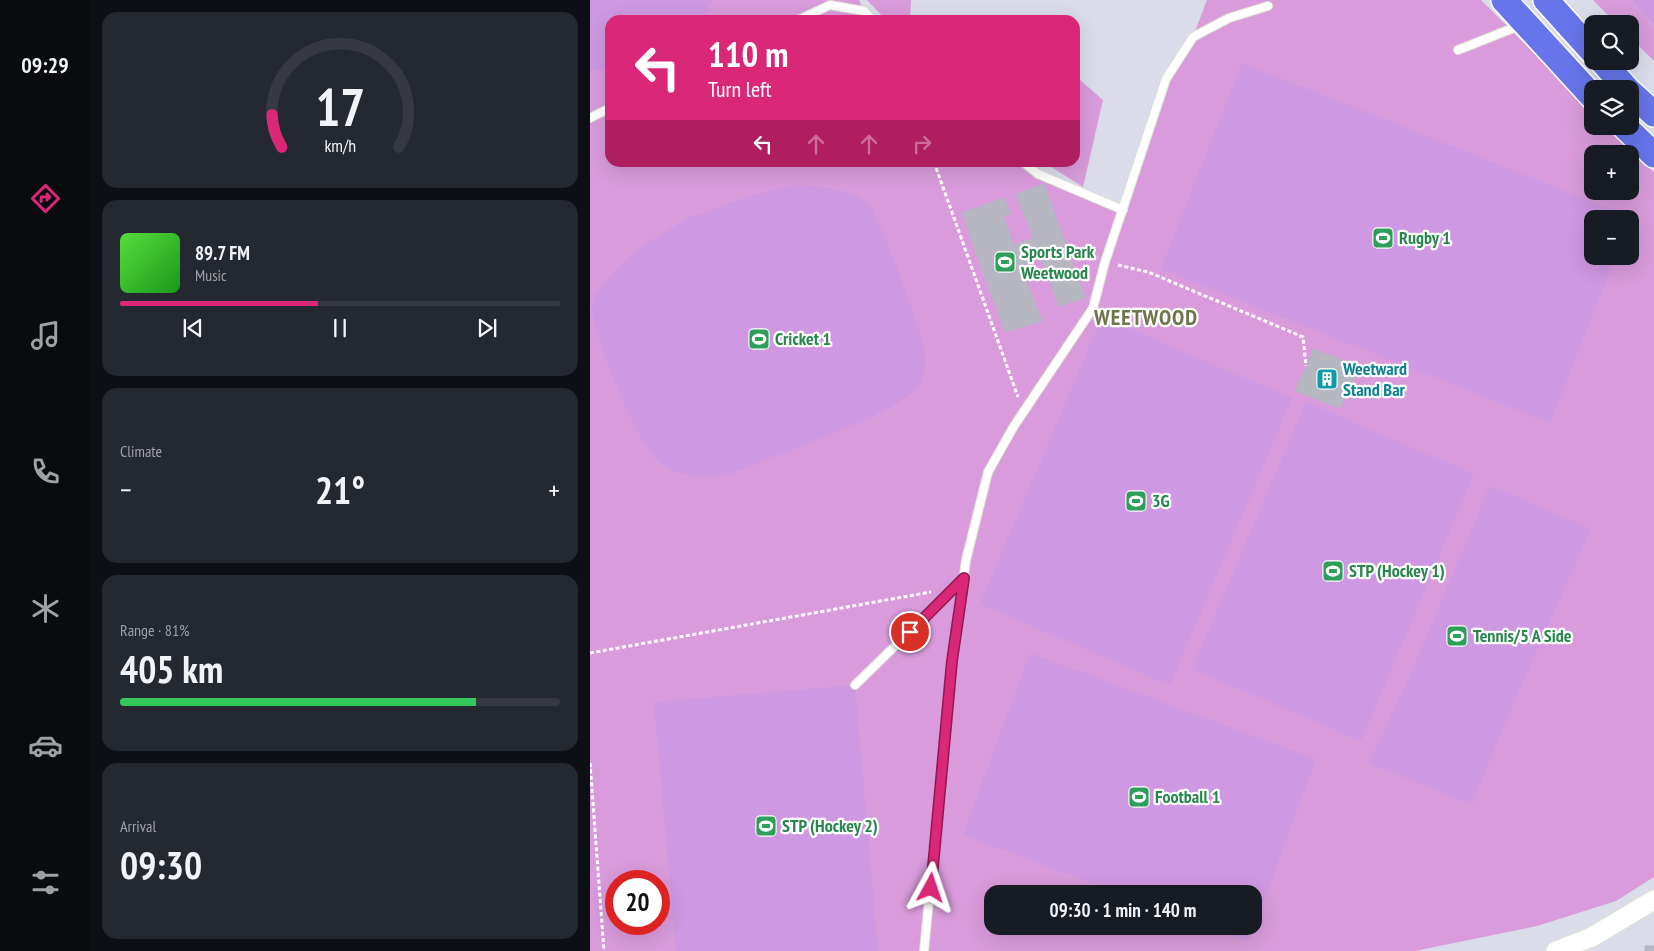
<!DOCTYPE html>
<meta charset="utf-8">
<style>
body{margin:0;font-family:"PT Sans Narrow",sans-serif;background:#242831;color:#f1f3f6;height:100vh;display:flex;flex-direction:column;font-size:19px;white-space:nowrap}
*{box-sizing:border-box;margin:0}
p{font-size:16px;color:#9ea1a6}
.icon{flex:none;width:28px;height:28px;fill:none;stroke:currentColor;stroke-width:2;stroke-linecap:round;stroke-linejoin:round}
.map{position:relative;flex:1;overflow:hidden}
.side{display:flex;flex-direction:column;gap:12px;padding:12px;background:#0d0f14;width:500px}
.side>*{flex:none}
.guide{position:absolute;left:15px;top:15px;width:475px;height:152px;border-radius:15px;box-shadow:0 5px 20px #0002;background:#db2777;color:#fff;overflow:hidden}
.tools{position:absolute;left:994px;top:15px;display:grid;gap:10px}
.tools a{display:grid;place-items:center;width:55px;height:55px;border-radius:10px;background:#171b24;box-shadow:0 5px 20px #0002;font-size:25px}
.speed{position:absolute;left:15px;top:870px;display:flex;gap:10px;font-size:25px;font-weight:700;text-align:center}
.speed>*{display:grid;place-content:center;width:65px;height:65px;border-radius:50%;background:#171b24;box-shadow:0 5px 20px #0002;line-height:1}
.speed .limit{border:8px solid #d22;background:#fff;color:#111}
.pin{position:absolute;display:grid;place-items:center;width:42px;height:42px;color:#fff;margin:-21px;border:2px solid #fff;border-radius:50%;box-shadow:0 1px 5px #0007}
.me{position:absolute;width:55px;margin:-28px;rotate:5deg;stroke-linejoin:round;filter:drop-shadow(0 0 4px #0008)}
.turn{display:flex;align-items:center;gap:18px;height:105px;padding:0 20px;font-size:22px}
.turn .icon{width:65px;height:65px;stroke-width:2.5}
.turn b{display:block;font-size:35px;line-height:42px}
.lanes{display:flex;align-items:center;height:48px;padding:0 20px;background:#0003;justify-content:center;gap:25px;direction:ltr}
.lanes .off{opacity:.35}
.big{font-size:38px;font-weight:700;line-height:1.1}
.side .tile{flex:1;display:flex;flex-direction:column;justify-content:center;gap:8px;min-width:0;padding:0 18px;border-radius:15px;background:#242831}
.side .dial{align-items:center;gap:0}
.dial svg{height:130px;overflow:visible;fill:none;stroke:#363941;stroke-width:7;stroke-linecap:round;text-anchor:middle}
.dial text{fill:#f1f3f6;stroke:none}
.song{display:flex;align-items:center;gap:15px}
.cover{width:60px;height:60px;border-radius:8px;background:linear-gradient(135deg,hsl(110 70% 55%),hsl(120 70% 35%))}
.played{height:5px;border-radius:2px;background:linear-gradient(90deg,#db2777 45%,#363941 45%)}
.keys{display:flex;justify-content:space-around;direction:ltr}
.heat{display:flex;justify-content:space-between;align-items:center;font-size:28px;direction:ltr}
.charge{height:8px;border-radius:4px;background:linear-gradient(90deg,#34c759 81%,#363941 0)}
.trip{position:absolute;left:394px;top:885px;width:278px;height:50px;border-radius:15px;background:#171b24;box-shadow:0 5px 20px #0002;font-weight:700;line-height:50px;text-align:center}
main{display:flex;flex:1;min-height:0}
.dock{display:flex;flex-direction:column;width:90px;justify-content:space-around;align-items:center;background:#090b0e;color:#9ea1a6}
.dock .icon{width:35px;height:35px}
.dock .current{color:#db2777}
.dock b{font-size:22px;color:#f1f3f6}
.map>svg:first-child{display:block}
.green{fill:#d99bdb;fill-rule:evenodd}
.pitch{fill:#ce98e2}
.building{fill:#b6b7c1;stroke:#b5b5c4}
.lines{fill:none;stroke-linecap:round;stroke-linejoin:round}
.service-casing{stroke:#dee0d0;stroke-width:10}
.tertiary-casing{stroke:#dee0d0;stroke-width:21}
.trunk-casing{stroke:#fff;stroke-width:28}
.path{stroke:#fff;stroke-width:3;stroke-dasharray:4 2.5;stroke-linecap:butt}
.service{stroke:#fff;stroke-width:8}
.tertiary{stroke:#fff;stroke-width:19}
.trunk{stroke:#6675e9;stroke-width:25}
.route-casing{stroke:#8e194d;stroke-width:12}
.route{stroke:#db2777;stroke-width:9}
.labels{text-anchor:middle;stroke-width:4.5;stroke-linejoin:round;paint-order:stroke}
.leisure-label{font-size:18px;font-weight:bold;fill:#27864d;stroke:#fff;text-anchor:start}
.culture-label{font-size:18px;font-weight:bold;fill:#0d838f;stroke:#fff;text-anchor:start}
.district-label{font-size:22px;font-weight:bold;letter-spacing:1px;fill:#6f744d;stroke:#fff}
</style>
<main>
<nav class="dock">
<b>09:29</b>
<svg class="icon current" aria-label="directions" viewBox="0 0 24 24"><path d="M12 3l9 9-9 9-9-9zM9 14v-3h6M13 9l2 2-2 2"/></svg>
<svg class="icon" aria-label="music" viewBox="0 0 24 24"><path d="M9 18V5l10-2v13"/><circle cx="6" cy="18" r="3"/><circle cx="16" cy="16" r="3"/></svg>
<svg class="icon" aria-label="phone" viewBox="0 0 24 24"><path d="M5 4h4l2 5-3 2q2 4 5 5l2-3 5 2v4C11 20 4 13 5 4z"/></svg>
<svg class="icon" aria-label="climate" viewBox="0 0 24 24"><path d="M12 3v18M4 7l16 10M4 17L20 7"/></svg>
<svg class="icon" aria-label="car" viewBox="0 0 24 24"><path d="M5 17H2v-5l4-1 3-4h7l3 4 3 1v5h-3M9 17h6M6 11h13"/><circle cx="7" cy="17" r="2"/><circle cx="17" cy="17" r="2"/></svg>
<svg class="icon" aria-label="filters" viewBox="0 0 24 24"><path d="M4 7h16M4 17h16"/><circle cx="9" cy="7" r="2"/><circle cx="15" cy="17" r="2"/></svg>
</nav>
<section class="side">
<div class="tile dial"><svg viewBox="0 0 100 80">
<path d="M14 69A42 42 0 1 1 86 69"/>
<path d="M14 69A42 42 0 0 1 8 49" stroke="#db2777"/>
<text x="50" y="56" font-size="32" font-weight="700">17</text>
<text x="50" y="72" font-size="11">km/h</text>
</svg></div>
<div class="tile">
<div class="song"><i class="cover"></i><div><b>89.7 FM</b><p>Music</p></div></div>
<div class="played"></div>
<div class="keys"><svg class="icon" aria-label="previous" viewBox="0 0 24 24"><path d="M18 5L8 12l10 7zM5 5v14"/></svg><svg class="icon" aria-label="pause" viewBox="0 0 24 24"><path d="M8 5v14M16 5v14"/></svg><svg class="icon" aria-label="next" viewBox="0 0 24 24"><path d="M6 5l10 7-10 7zM19 5v14"/></svg></div>
</div>
<div class="tile"><p>Climate</p>
<div class="heat"><a>−</a><b class="big">21°</b><a>+</a></div>
</div>
<div class="tile"><p>Range · 81%</p><b class="big">405 km</b><div class="charge"></div></div>
<div class="tile"><p>Arrival</p><b class="big">09:30</b></div>
</section>
<div class="map">
<svg width="1064" height="951" viewBox="0 0 1064 951">
<rect width="100%" height="100%" fill="#dadce9"/>
<!-- green -->
<path class="green" d="M0,0H269L274,11L283,20H20V162L433,163L448,174L532,210L576,79L603,37L617,0H891L1002,111V126H1018L1064,172V877L1026,901L947,926L825,951H0ZM1002,154H1040V191H1002ZM1002,219H1040V256H1002ZM26,881H69V924H26ZM402,894H662V926H402Z
M277,0H321L320,20H296Z
M1003,0H1040L1064,25V61L1040,37V24H1027Z
M490,80L513,100L493,187L455,163L485,162V82Z"/>
<!-- pitch -->
<path class="pitch" d="M0,0H123L111,20H20V69L0,71Z
M1040,0H1064V25Z
M652,63L1041,217L1040,220L1002,219V256H1026L960,423L571,269Z
M208,185C230,187 259,188 277,203C289,214 331,330 334,350C336,363 335,376 327,387C309,413 177,459 140,474C116,479 92,478 71,463C48,447 0,330 2,304C13,273 61,238 90,223C99,217 111,214 121,210C150,199 177,190 208,185Z
M512,317L702,398L580,685L390,604Z
M716,402L884,474L771,741L602,669Z
M900,486L1001,529L920,711L882,804L779,763L822,671Z
M440,653L726,759L659,941L619,926H662V894H531L373,835Z
M265,685L288,951H86L64,702Z"/>
<!-- building -->
<path class="building" d="M454,184L495,298L469,306L451,258L430,266L452,321L415,332L372,213L414,198L421,214L413,216L424,245L444,238L426,194Z
M724,349L769,367L750,408L705,391Z
M1055,946H1064V951H1055Z"/>
<g class="lines">
<!-- service casing -->
<g class="service-casing">
<path id="service" d="M208,20L240,5L274,11L283,20
M868,50L931,25
M0,118L20,108
M433,162L448,174L533,210
M265,685L374,579
M334,951L362,661L376,560L398,472L424,426L503,308L515,262L576,79L603,37L639,18L678,6"/>
</g>
<!-- tertiary casing -->
<g class="tertiary-casing">
<path id="tertiary" d="M966,951L1002,937L1064,900"/>
</g>
<!-- trunk casing -->
<g class="trunk-casing">
<path id="trunk" d="M914,0L1002,96
M956,0L1002,51
M1012,61L1037,89
M1040,92L1064,114
M1034,126L1064,155"/>
</g>
<!-- path -->
<path class="path" d="M344,162L428,397
M528,265L558,272L713,337L716,366
M0,653L341,592
M0,763L14,951"/>
<!-- service -->
<use href="#service" class="service"/>
<!-- tertiary -->
<use href="#tertiary" class="tertiary"/>
<!-- trunk -->
<use href="#trunk" class="trunk"/>
</g>
<g class="lines">
<!-- route casing -->
<g class="route-casing">
<path id="route" d="M320,632L374,578L362,661L341,888"/>
</g>
<!-- route -->
<use href="#route" class="route"/>
</g>
<!-- icons -->
<defs>
<g id="stadium-square" transform="scale(1.125)"><rect x="-9" y="-9" width="18" height="18" rx="4" fill="#2e9e5b" stroke="#fff"/><path d="M0-5a6.5 5 0 1 0 0 10a6.5 5 0 1 0 0-10ZM-3.5-1.8h7v3.6h-7Z" fill="#fff"/></g>
<g id="building-square" transform="scale(1.125)"><rect x="-9" y="-9" width="18" height="18" rx="4" fill="#0f9aa8" stroke="#fff"/><path d="M-4-6H4V6H1V3H-1V6H-4ZM-2.5-4.3h1.7v1.8h-1.7ZM.8-4.3h1.7v1.8H.8ZM-2.5-1h1.7V.8h-1.7ZM.8-1h1.7V.8H.8Z" fill="#fff"/></g>
</defs>
<g fill-rule="evenodd">
<use href="#stadium-square" x="793" y="238"/>
<use href="#stadium-square" x="415" y="262"/>
<use href="#stadium-square" x="169" y="339"/>
<use href="#building-square" x="737" y="379"/>
<use href="#stadium-square" x="546" y="501"/>
<use href="#stadium-square" x="743" y="571"/>
<use href="#stadium-square" x="867" y="636"/>
<use href="#stadium-square" x="549" y="797"/>
<use href="#stadium-square" x="176" y="826"/>
</g>
<g class="labels">
<!-- leisure labels -->
<g class="leisure-label">
<text x="809" y="244">Rugby 1</text>
<text x="431" y="258">Sports Park<tspan x="431" dy="21">Weetwood</tspan></text>
<text x="185" y="345">Cricket 1</text>
<text x="562" y="507">3G</text>
<text x="759" y="577">STP (Hockey 1)</text>
<text x="883" y="642">Tennis/5 A Side</text>
<text x="565" y="803">Football 1</text>
<text x="192" y="832">STP (Hockey 2)</text>
</g>
<!-- culture labels -->
<g class="culture-label">
<text x="753" y="375">Weetward<tspan x="753" dy="21">Stand Bar</tspan></text>
</g>
<!-- district labels -->
<g class="district-label">
<text x="556" y="325">WEETWOOD</text>
</g>
</g>
</svg>
<div class="tools">
<a><svg class="icon" aria-label="search" viewBox="0 0 24 24"><circle cx="10" cy="10" r="6"/><path d="M15 15l6 6"/></svg></a>
<a><svg class="icon" aria-label="layers" viewBox="0 0 24 24"><path d="M12 4l9 5-9 5-9-5zM3 14l9 5 9-5"/></svg></a>
<a>+</a>
<a>−</a>
</div>
<div class="speed"><div class="limit">20</div></div>
<div class="pin" style="left:320px;top:632px;background:#d93025"><svg class="icon" aria-label="arrive" viewBox="0 0 24 24"><path d="M6 21V4h12l-3 4 3 4H6"/></svg></div>
<svg class="me" style="left:341px;top:888px" viewBox="-20 -20 40 40"><path d="M0-17L14 15 0 8-14 15z" fill="#db2777" stroke="#fff" stroke-width="4"/></svg>
<div class="trip">09:30 · 1 min · 140 m</div>
<div class="guide">
<div class="turn"><svg class="icon" aria-label="left" viewBox="0 0 24 24"><path d="M17 20v-9H6M10 6l-5 5 5 5"/></svg><div><b>110 m</b>Turn left</div></div>
<div class="lanes"><svg class="icon" aria-label="left" viewBox="0 0 24 24"><path d="M17 20v-9H6M10 6l-5 5 5 5"/></svg><svg class="icon off" aria-label="ahead" viewBox="0 0 24 24"><path d="M12 20V5M6 11l6-6 6 6"/></svg><svg class="icon off" aria-label="ahead" viewBox="0 0 24 24"><path d="M12 20V5M6 11l6-6 6 6"/></svg><svg class="icon off" aria-label="right" viewBox="0 0 24 24"><path d="M7 20v-9h11M14 6l5 5-5 5"/></svg></div>
</div>
</div>
</main>
